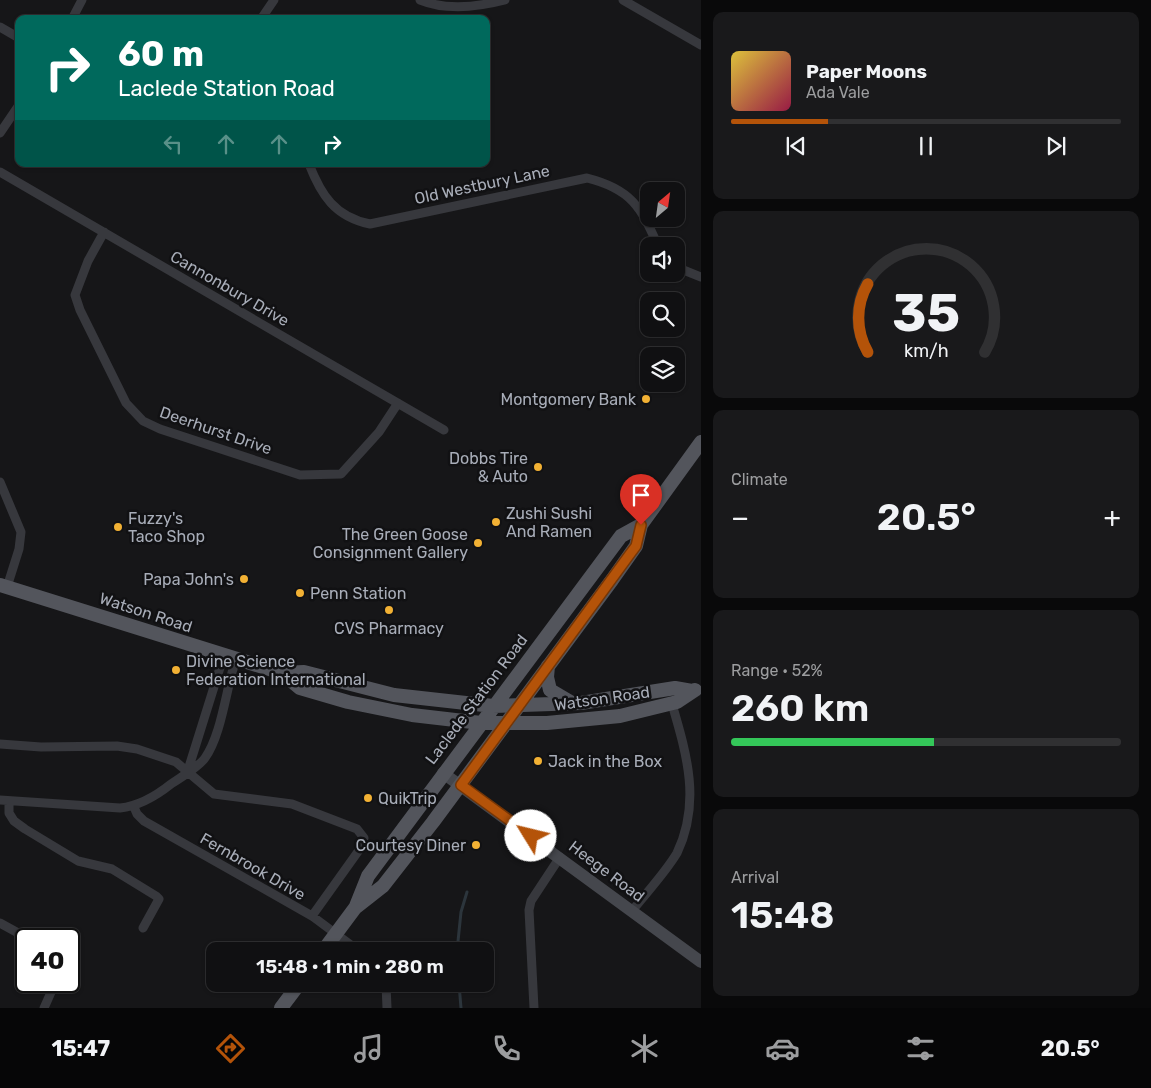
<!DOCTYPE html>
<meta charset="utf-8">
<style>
body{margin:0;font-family:Rubik,sans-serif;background:#19191b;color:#f1f3f6;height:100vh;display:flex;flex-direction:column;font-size:19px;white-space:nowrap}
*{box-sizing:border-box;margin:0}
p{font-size:16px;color:#9c9d9f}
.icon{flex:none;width:28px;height:28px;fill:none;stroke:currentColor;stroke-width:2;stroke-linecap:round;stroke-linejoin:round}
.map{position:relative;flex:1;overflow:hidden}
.details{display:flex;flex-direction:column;gap:12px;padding:12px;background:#09090a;width:450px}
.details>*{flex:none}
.banner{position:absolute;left:15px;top:15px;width:475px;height:152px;border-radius:10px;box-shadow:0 1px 4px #0004,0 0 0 1px #303032;background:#00695c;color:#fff;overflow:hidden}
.needle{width:32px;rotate:29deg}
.buttons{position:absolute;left:640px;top:182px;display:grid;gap:10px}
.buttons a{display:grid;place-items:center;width:45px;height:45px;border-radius:10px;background:#101012;box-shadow:0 1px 4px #0004,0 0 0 1px #303032;font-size:25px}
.speed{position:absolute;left:15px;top:928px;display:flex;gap:10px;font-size:25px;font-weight:700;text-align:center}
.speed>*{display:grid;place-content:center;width:65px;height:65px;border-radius:50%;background:#101012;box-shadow:0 1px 4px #0004,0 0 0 1px #303032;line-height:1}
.speed .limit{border:2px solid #111;border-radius:8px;background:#fff;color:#111}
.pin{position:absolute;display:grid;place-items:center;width:42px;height:42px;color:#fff;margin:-51px -21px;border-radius:50% 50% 50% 0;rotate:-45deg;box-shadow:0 0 5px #0007}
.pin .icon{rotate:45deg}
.me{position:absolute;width:55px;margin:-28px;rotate:306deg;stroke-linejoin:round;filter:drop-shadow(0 0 4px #0008)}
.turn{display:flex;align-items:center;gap:18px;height:105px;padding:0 20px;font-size:22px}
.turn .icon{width:65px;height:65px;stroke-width:2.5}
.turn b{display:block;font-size:35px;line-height:42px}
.lanes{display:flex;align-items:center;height:48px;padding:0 20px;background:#0003;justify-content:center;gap:25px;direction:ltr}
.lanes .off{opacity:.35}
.big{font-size:38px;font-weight:600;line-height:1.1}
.details .card{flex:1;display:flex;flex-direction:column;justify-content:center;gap:8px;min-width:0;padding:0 18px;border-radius:10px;background:#19191b}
.details .dial{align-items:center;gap:0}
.dial svg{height:130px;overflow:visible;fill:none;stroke:#303032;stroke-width:7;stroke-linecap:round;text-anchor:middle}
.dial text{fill:#f1f3f6;stroke:none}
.song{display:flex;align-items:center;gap:15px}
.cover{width:60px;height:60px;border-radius:8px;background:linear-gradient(135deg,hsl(50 70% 55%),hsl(340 70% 35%))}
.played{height:5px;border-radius:2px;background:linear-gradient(90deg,#b45309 25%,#303032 25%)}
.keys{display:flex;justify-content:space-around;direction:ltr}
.heat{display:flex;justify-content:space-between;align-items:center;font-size:28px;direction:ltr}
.charge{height:8px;border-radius:4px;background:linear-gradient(90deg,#34c759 52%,#303032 0)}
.trip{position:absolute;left:206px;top:942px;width:288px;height:50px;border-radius:10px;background:#101012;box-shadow:0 1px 4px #0004,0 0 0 1px #303032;font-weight:600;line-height:50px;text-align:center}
.tabs{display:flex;height:80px;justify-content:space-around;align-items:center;background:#060607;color:#9c9d9f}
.tabs .icon{width:35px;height:35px}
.tabs .active{color:#b45309}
.tabs b{font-size:22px;color:#f1f3f6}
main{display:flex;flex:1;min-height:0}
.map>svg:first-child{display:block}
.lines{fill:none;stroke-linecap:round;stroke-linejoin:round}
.stream{stroke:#2c353c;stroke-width:3}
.street{stroke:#37383d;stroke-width:9}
.secondary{stroke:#45474d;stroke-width:12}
.primary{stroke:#53555c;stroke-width:14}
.route-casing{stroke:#753606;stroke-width:12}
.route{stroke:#b45309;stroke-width:9}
.poi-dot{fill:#f2b134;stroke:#111113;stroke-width:2}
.labels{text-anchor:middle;stroke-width:5;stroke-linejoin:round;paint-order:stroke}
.street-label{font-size:16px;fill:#a8adb8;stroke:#111113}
.poi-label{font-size:16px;fill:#a8adb8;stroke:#111113;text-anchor:start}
</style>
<main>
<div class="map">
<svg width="701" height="1008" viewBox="0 0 701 1008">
<rect width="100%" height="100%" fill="#161618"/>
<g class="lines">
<!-- stream -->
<path class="stream" d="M457,951L461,912L467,892
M459,984L461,1008"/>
<!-- street -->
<path class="street" d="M420,0C447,11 478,7 505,0
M623,0L701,45
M72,19L82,0
M261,19L274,0
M0,27L19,38
M0,133L19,105
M309,164C321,195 335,217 370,224L587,178C631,189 641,207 658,246
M0,172L444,430
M104,232L88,261L75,295L80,310L126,403L143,421L160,429L300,475L341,474L379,432L398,403
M676,267L701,277
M0,482L21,532L19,549L7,587
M0,744L41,747L117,746L137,749L176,762L214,794L292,804L357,829L364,838L362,846L312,916
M188,770L224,655
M0,800L120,808C139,806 156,796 171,784C179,779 200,765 205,758C222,734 226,688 236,659
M9,802V813L14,821L25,829L78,861L112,869L156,896L159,899L143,928
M134,807L137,814L144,821L312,916L359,951
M632,911C647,892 665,873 677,853C701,803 687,755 672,704
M0,923L29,939
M386,984L387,1008
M44,1008L56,981
M534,1008L529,910L531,901L560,857"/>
<!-- secondary -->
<path class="secondary" d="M443,773L701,962"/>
<!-- primary -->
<path class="primary" d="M0,585L282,673L304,672L394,695L493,706L581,703L675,688L692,691
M548,666L547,677L550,690L572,703
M282,673L300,688L348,702L412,715L481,723H547L620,716L677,702L695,690
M356,906L368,876L621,536L641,525
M323,951L355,908L383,886L433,822L612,580L636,546L641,525L701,442
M281,1008L299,984"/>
</g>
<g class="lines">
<!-- route casing -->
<g class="route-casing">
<path id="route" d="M531,836L461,785L630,554L636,546L641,525"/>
</g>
<!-- route -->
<use href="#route" class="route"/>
</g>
<!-- markers -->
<g class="poi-dot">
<circle cx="646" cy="399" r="5"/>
<circle cx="538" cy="467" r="5"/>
<circle cx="496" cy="522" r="5"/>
<circle cx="118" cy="527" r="5"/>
<circle cx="478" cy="543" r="5"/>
<circle cx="244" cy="579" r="5"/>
<circle cx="300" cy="593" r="5"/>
<circle cx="389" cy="610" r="5"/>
<circle cx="176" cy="670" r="5"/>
<circle cx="538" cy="761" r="5"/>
<circle cx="368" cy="798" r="5"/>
<circle cx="476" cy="845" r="5"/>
</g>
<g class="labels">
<!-- street labels -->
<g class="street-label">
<text transform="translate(482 184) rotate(-12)" y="6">Old Westbury Lane</text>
<text transform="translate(230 288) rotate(30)" y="6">Cannonbury Drive</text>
<text transform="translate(216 430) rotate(19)" y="6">Deerhurst Drive</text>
<text transform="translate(146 612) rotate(18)" y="6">Watson Road</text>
<text transform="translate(602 698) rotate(-8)" y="6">Watson Road</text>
<text transform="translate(476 699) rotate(-53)" y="6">Laclede Station Road</text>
<text transform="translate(253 866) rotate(30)" y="6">Fernbrook Drive</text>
<text transform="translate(607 871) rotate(37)" y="6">Heege Road</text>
</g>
<!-- poi labels -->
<g class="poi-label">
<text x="636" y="405" text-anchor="end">Montgomery Bank</text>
<text x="528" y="464" text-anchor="end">Dobbs Tire<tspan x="528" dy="18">&amp; Auto</tspan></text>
<text x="506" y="519">Zushi Sushi<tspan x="506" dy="18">And Ramen</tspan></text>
<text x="128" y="524">Fuzzy's<tspan x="128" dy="18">Taco Shop</tspan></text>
<text x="468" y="540" text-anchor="end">The Green Goose<tspan x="468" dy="18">Consignment Gallery</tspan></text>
<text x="234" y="585" text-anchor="end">Papa John's</text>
<text x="310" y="599">Penn Station</text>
<text x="389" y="634" text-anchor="middle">CVS Pharmacy</text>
<text x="186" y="667">Divine Science<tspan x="186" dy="18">Federation International</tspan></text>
<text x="548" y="767">Jack in the Box</text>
<text x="378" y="804">QuikTrip</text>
<text x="466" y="851" text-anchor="end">Courtesy Diner</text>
</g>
</g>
</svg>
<div class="buttons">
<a><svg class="needle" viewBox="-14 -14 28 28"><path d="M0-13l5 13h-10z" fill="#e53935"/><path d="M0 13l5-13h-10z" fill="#9c9d9f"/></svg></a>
<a><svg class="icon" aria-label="sound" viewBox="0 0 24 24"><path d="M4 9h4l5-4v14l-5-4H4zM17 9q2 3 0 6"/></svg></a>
<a><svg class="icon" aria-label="search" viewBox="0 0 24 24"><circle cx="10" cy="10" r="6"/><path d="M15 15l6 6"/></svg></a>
<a><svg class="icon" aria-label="layers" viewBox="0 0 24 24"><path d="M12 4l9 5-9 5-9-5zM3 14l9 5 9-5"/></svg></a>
</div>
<div class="speed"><div class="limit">40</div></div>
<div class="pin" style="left:641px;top:525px;background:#d93025"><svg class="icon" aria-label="arrive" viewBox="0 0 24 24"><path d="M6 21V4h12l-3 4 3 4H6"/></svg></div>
<svg class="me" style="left:531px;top:836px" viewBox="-20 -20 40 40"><circle r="19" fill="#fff"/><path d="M0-13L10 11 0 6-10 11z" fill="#b45309"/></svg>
<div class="trip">15:48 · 1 min · 280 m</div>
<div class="banner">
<div class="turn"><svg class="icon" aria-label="right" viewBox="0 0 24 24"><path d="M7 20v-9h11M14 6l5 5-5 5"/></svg><div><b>60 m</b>Laclede Station Road</div></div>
<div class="lanes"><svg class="icon off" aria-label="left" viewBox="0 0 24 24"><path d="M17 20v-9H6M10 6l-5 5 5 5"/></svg><svg class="icon off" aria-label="ahead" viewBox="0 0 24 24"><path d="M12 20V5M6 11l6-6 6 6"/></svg><svg class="icon off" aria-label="ahead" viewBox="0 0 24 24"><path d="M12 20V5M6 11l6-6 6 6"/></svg><svg class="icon" aria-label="right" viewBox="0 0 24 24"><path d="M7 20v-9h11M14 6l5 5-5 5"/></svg></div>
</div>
</div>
<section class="details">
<div class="card">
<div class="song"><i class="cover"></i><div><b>Paper Moons</b><p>Ada Vale</p></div></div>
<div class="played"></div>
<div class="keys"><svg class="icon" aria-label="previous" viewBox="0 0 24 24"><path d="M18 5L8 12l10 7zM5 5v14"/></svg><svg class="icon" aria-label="pause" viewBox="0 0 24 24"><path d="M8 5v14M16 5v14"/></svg><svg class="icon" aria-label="next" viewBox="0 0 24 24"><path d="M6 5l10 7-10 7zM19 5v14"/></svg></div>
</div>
<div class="card dial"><svg viewBox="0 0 100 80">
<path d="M14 69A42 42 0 1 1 86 69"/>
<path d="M14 69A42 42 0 0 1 14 27" stroke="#b45309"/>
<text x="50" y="56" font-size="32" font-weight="700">35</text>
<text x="50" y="72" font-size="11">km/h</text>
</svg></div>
<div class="card"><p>Climate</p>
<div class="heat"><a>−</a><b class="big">20.5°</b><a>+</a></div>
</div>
<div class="card"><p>Range · 52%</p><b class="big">260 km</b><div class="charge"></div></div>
<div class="card"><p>Arrival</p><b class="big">15:48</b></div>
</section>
</main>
<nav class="tabs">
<b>15:47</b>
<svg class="icon active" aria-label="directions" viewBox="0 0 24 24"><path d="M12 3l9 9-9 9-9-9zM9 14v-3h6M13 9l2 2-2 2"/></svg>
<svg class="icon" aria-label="music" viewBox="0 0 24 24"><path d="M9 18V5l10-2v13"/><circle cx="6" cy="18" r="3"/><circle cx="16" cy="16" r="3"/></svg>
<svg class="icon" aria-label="phone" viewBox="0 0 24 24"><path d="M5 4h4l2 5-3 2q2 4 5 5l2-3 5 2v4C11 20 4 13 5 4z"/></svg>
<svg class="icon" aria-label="climate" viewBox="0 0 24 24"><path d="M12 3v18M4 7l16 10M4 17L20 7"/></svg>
<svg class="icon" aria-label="car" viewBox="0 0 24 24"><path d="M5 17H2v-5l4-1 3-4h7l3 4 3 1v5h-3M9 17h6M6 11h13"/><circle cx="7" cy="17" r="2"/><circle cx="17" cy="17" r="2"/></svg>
<svg class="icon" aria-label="filters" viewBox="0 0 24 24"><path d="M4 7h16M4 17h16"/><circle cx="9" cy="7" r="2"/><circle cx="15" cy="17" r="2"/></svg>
<b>20.5°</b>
</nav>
